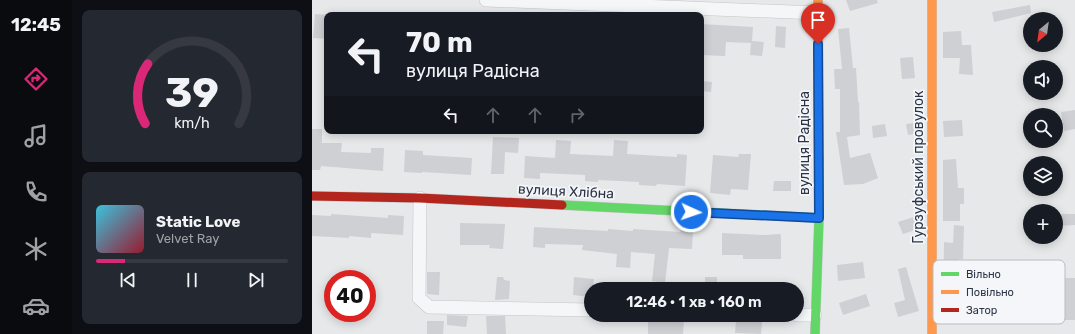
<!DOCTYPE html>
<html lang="uk">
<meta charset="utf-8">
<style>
body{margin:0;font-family:Rubik,sans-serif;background:#242831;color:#f1f3f6;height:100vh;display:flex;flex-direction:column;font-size:15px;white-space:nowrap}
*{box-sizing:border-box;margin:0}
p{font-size:13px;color:#9ea1a6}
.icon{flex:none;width:22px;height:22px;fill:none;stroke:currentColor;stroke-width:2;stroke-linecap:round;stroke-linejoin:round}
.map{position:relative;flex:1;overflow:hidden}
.panel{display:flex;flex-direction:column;gap:10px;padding:10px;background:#0d0f14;width:240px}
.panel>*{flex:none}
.guide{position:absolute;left:12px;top:12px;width:380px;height:122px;border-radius:8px;box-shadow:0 2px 10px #0003;background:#171b24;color:#f1f3f6;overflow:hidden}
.needle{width:26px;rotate:209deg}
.controls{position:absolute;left:711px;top:12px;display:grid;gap:8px}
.controls a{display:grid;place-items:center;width:40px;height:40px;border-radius:50%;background:#171b24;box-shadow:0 2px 10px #0003;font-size:20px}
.speed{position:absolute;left:12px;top:270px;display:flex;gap:8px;font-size:20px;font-weight:700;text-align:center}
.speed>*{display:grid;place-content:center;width:52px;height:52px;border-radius:50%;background:#171b24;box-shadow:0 2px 10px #0003;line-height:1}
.speed .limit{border:6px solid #d22;background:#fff;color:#111}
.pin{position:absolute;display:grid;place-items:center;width:34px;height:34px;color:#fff;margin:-41px -17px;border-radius:50% 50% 50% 0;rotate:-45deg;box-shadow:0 0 4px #0007}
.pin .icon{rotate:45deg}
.me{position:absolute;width:44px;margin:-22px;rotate:93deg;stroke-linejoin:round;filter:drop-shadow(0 0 3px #0008)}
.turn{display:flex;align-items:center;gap:14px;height:84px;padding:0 16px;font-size:18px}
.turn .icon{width:52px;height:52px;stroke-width:2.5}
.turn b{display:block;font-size:28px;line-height:34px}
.lanes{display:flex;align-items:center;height:38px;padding:0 16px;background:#0003;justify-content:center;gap:20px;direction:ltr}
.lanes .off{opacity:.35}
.panel .widget{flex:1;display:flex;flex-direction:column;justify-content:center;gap:6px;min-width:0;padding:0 14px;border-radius:8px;background:#242831}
.panel .dial{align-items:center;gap:0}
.dial svg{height:104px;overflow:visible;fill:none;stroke:#363941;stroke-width:7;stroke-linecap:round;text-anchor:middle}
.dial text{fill:#f1f3f6;stroke:none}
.song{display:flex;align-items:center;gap:12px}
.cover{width:48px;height:48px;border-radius:6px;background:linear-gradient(135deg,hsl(190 70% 55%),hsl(350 70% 35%))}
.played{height:4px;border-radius:2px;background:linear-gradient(90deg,#db2777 15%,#363941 15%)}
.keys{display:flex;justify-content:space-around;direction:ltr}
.trip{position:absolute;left:272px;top:282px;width:220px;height:40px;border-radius:20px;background:#171b24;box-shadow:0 2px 10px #0003;font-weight:600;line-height:40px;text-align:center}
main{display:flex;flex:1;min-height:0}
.tab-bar{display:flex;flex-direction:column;width:72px;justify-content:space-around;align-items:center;background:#090b0e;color:#9ea1a6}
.tab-bar .icon{width:28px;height:28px}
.tab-bar .selected{color:#db2777}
.tab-bar b{font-size:18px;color:#f1f3f6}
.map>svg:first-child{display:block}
.building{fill:#ced0d3}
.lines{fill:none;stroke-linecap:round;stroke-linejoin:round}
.street-casing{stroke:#c4c6c8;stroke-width:14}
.fast-casing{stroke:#c4c6c8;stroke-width:10}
.slow-casing{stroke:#c4c6c8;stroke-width:10}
.jam-casing{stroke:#c4c6c8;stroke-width:10}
.street{stroke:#f5f6f7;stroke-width:13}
.fast{stroke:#63d668;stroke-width:9}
.slow{stroke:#ff974d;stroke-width:9}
.jam{stroke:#b3261e;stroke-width:9}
.route-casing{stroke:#114b97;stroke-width:10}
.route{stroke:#1a73e8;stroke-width:7}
.labels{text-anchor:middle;stroke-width:3.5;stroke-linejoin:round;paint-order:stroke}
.street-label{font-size:14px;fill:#2b3445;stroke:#f4f6f9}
.key{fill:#f4f6f9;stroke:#b8bcc3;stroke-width:1}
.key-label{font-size:11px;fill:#2b3445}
</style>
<main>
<nav class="tab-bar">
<b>12:45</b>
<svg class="icon selected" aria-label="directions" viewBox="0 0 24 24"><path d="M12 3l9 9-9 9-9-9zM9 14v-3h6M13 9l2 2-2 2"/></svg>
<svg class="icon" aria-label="music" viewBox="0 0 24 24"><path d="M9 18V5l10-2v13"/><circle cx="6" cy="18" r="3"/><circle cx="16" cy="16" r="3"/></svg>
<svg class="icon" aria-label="phone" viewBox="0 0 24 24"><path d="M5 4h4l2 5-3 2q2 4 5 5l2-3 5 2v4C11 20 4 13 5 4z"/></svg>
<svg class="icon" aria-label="climate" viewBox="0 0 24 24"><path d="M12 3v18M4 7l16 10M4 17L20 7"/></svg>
<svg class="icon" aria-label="car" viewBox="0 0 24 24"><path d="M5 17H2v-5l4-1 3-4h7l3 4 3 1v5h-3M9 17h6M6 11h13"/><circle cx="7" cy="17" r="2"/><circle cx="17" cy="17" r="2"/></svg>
</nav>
<section class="panel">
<div class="widget dial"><svg viewBox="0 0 100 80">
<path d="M14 69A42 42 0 1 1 86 69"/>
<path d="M14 69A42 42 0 0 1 16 23" stroke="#db2777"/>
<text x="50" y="56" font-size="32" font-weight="700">39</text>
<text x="50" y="72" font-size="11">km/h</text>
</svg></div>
<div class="widget">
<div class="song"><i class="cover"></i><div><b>Static Love</b><p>Velvet Ray</p></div></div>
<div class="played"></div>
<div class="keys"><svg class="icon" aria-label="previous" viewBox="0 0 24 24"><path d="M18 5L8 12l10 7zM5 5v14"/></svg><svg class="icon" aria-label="pause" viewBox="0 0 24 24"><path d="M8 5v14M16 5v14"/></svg><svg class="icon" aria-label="next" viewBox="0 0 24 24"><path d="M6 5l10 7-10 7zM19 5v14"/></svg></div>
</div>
</section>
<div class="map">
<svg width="763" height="334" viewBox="0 0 763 334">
<rect width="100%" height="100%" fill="#e6e8ea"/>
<!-- building -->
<path class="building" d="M534,0H565L566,3L538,11Z
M718,5L719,13L682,22L680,12Z
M3,14L15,15V39L1,38Z
M389,24L441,27L440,41L452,42L450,56L438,55L439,43L414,42L413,56L389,55Z
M464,26L474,27L473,48L463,47Z
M537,28L541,68H544L546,102H547L548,135L535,137L538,158L558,153L566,178L551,184L532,185L524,132H528V89H523L522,69H530L526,29Z
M649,31L650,45H659L661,75L647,74L648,58H631V32Z
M601,57L603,78L590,79L588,58Z
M389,81L400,82L399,92L389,91Z
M763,110V129L752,131L749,112Z
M650,120L651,136L632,137L631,121Z
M609,122V133L596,135L594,124Z
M573,124L575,136L561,138L560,126Z
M0,129H10V143H30L29,152L59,153V148H72L71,171L9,166L8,170H0Z
M181,137L207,138L206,153L193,152L192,174H179Z
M244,140L259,141L258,154L301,156L302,140L316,141L315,154L365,157V154L375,155L373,186L345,184L344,186L327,185V182L286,180V182L273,181V175L228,173V179L212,178L213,156L243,158Z
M93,150L111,151V155L160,158L159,175L110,172V173L92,172Z
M427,154H439L436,190L419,189L418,195L398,193L401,155L426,157Z
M644,159L646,188H652V204H648V221H631V160Z
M462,181H479V191H461Z
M19,214L76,218V215L92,216L91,235L59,233V238L37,236V238L0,236V215L19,216Z
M744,214H763V225L744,226Z
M605,216L609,228L591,234L586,222Z
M148,223L193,224L191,249L177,248L178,245H148Z
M642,225L652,226L651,259H647L645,281L652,282V294L645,293L642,322L631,321L632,242L641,243Z
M222,227L296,231V229L321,231V229L368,232L369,230L381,231L380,249L357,248L353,283L340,281L343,254L319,252L318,268L304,267L305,254L270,250L271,245L233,244V248L221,247Z
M410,233L453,235L468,234L469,236V259H431V255H410Z
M551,262L553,278L526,281L525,265Z
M594,267L607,311L586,317L582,303L593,300L586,269Z
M115,272H128L127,295L115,294Z
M185,277H191L192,280L198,281L197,299L183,300Z
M262,277L282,279L281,289H279V297L261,295Z
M393,277H405V289H393Z
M749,278H763V320H751Z
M554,294L558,306L531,315L527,303Z
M135,315L156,316L154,327L135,325Z
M174,316H193L194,334H175Z
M336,317H347V319L372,320L371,334H336Z
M115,321H132L131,334H115Z
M424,321L450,322L449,334L423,333Z"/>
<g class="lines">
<!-- street casing -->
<g class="street-casing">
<path id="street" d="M174,0L506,13
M108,198L107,298L117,307L279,310
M485,315H503"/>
</g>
<!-- fast casing -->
<g class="fast-casing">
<path id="fast" d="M250,205L507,218
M503,334L507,218V158"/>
</g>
<!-- slow casing -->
<g class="slow-casing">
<path id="slow" d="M506,0L507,158
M620,0V334"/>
</g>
<!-- jam casing -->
<g class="jam-casing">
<path id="jam" d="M0,196L108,198L250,205"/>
</g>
<!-- street -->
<use href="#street" class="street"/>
<!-- fast -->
<use href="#fast" class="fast"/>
<!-- slow -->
<use href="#slow" class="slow"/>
<!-- jam -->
<use href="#jam" class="jam"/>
</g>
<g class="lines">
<!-- route casing -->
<g class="route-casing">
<path id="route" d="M379,212L507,218L506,44"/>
</g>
<!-- route -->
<use href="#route" class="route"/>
</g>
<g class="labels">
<!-- street labels -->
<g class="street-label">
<text transform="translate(492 143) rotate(-90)" y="5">вулиця Радісна</text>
<text transform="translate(606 167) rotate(-90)" y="5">Гурзуфський провулок</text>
<text transform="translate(254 191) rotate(3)" y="5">вулиця Хлібна</text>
</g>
</g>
<!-- legend -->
<rect x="621" y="260" width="132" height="64" rx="6" class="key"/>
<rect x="629" y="272" width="18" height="4" fill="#63d668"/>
<rect x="629" y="290" width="18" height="4" fill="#ff974d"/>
<rect x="629" y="308" width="18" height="4" fill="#b3261e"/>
<g class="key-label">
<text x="654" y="278">Вільно</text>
<text x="654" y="296">Повільно</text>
<text x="654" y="314">Затор</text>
</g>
</svg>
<div class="controls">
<a><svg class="needle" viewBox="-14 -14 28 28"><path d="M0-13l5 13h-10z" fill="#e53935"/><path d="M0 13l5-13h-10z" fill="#9ea1a6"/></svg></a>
<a><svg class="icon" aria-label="sound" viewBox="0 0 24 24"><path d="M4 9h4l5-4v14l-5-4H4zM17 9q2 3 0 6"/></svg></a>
<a><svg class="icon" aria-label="search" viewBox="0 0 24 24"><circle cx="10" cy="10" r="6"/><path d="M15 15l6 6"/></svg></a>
<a><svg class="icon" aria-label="layers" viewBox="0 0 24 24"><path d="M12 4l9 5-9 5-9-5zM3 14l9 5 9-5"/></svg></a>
<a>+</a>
</div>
<div class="speed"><div class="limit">40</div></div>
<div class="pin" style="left:506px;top:44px;background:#d93025"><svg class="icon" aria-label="arrive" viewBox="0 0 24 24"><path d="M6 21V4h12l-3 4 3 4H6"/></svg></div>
<svg class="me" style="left:379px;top:212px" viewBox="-20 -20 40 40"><circle r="17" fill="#1a73e8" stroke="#fff" stroke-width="3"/><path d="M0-11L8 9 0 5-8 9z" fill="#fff"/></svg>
<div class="trip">12:46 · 1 хв · 160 m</div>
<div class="guide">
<div class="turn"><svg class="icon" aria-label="left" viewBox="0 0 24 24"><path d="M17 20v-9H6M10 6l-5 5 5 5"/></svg><div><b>70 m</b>вулиця Радісна</div></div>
<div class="lanes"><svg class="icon" aria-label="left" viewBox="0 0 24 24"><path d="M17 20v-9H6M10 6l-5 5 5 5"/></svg><svg class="icon off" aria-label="ahead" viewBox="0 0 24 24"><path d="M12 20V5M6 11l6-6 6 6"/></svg><svg class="icon off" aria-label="ahead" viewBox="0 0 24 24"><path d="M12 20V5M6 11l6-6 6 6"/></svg><svg class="icon off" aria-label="right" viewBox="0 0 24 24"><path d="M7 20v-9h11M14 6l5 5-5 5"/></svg></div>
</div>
</div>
</main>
